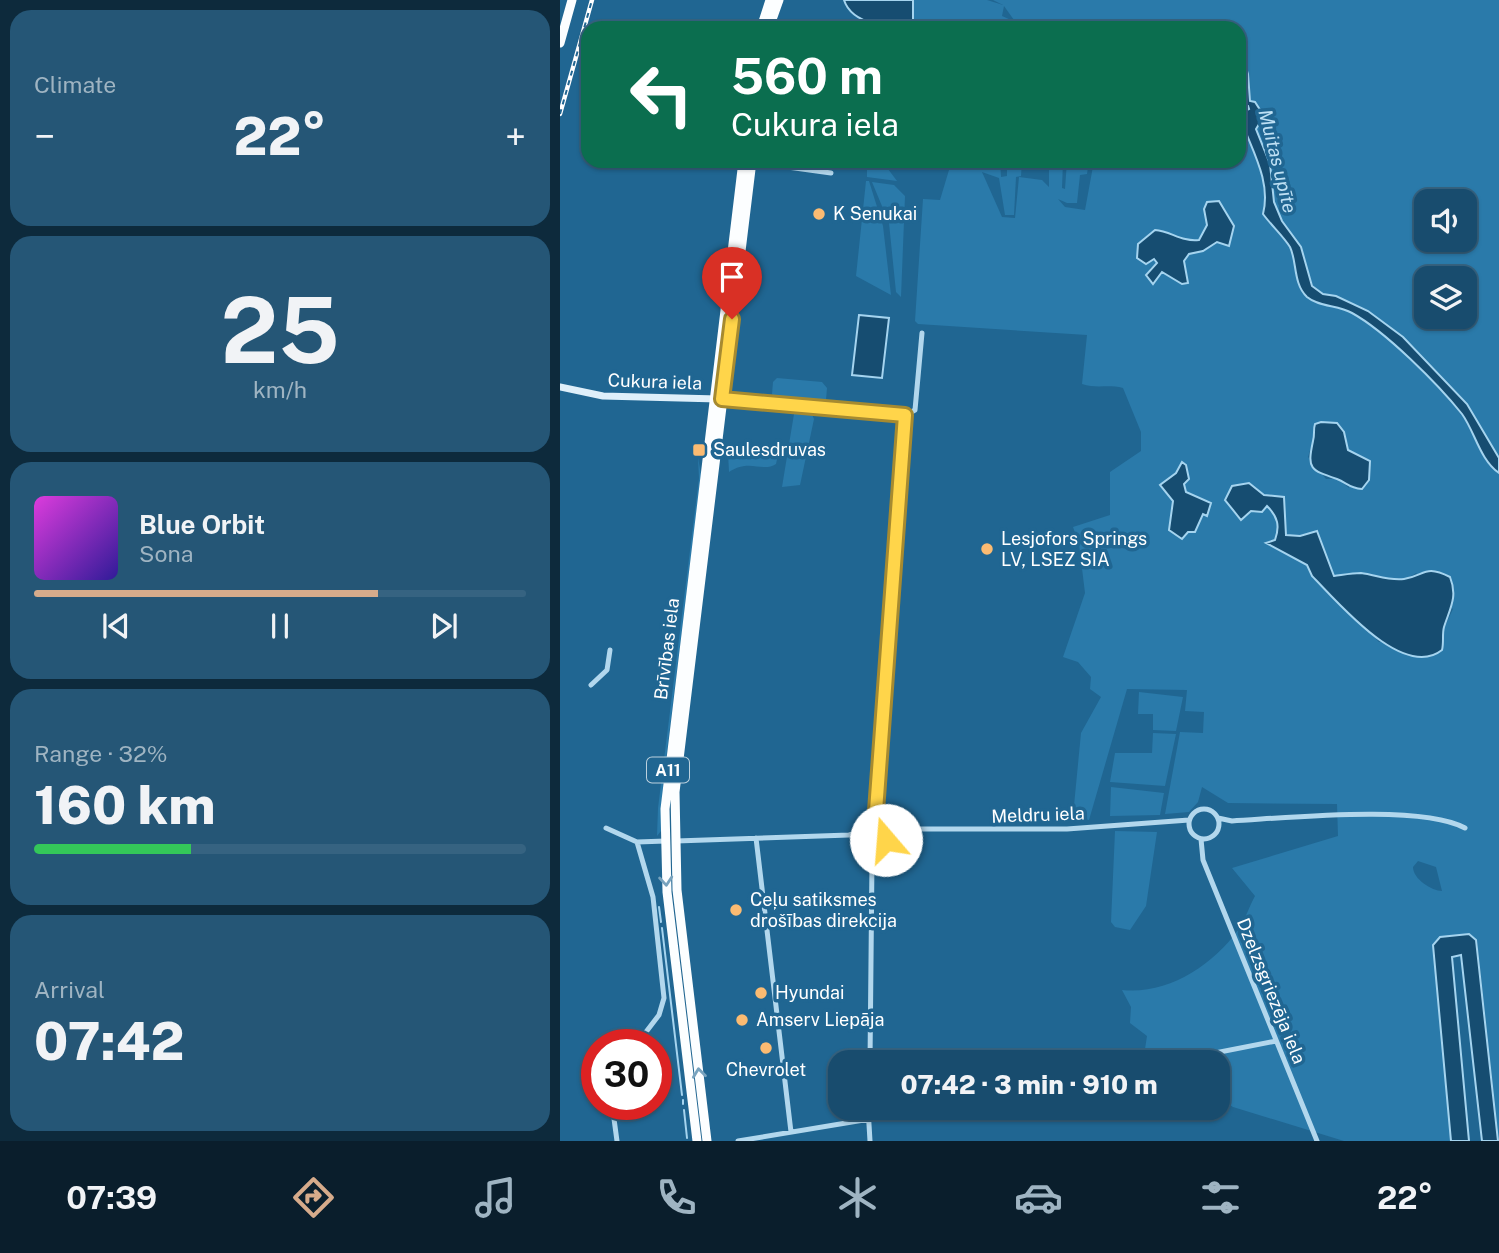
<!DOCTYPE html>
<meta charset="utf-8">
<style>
body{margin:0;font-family:"Public Sans",sans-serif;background:#255676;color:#f1f3f6;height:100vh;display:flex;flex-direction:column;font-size:26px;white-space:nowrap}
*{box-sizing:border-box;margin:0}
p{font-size:23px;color:#9fb4c2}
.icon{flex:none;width:38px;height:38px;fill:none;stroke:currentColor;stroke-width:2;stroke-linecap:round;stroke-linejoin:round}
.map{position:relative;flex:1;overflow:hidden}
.details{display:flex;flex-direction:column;gap:10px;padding:10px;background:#0d2a3c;width:560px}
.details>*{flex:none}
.top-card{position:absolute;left:21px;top:21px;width:665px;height:147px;border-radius:21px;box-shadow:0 2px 5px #0004,0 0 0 2px #366381;background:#0b6e4f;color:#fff;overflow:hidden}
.fabs{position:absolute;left:854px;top:189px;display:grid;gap:14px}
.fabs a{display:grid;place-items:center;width:63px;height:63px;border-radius:14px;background:#184c6e;box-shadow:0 2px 5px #0004,0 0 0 2px #366381;font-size:35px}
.speed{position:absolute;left:21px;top:1029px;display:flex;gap:14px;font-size:35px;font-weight:700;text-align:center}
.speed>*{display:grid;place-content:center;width:91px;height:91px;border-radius:50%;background:#184c6e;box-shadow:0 2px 5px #0004,0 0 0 2px #366381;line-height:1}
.speed .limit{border:10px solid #d22;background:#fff;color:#111}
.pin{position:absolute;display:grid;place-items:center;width:60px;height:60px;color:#fff;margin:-72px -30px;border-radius:50% 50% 50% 0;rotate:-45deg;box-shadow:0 0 7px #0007}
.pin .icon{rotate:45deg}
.me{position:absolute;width:77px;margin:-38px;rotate:342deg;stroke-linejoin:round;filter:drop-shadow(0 0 5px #0008)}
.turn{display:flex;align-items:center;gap:24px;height:147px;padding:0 35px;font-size:32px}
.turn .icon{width:91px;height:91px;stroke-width:2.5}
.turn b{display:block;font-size:49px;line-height:60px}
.big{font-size:52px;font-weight:800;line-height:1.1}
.details .card{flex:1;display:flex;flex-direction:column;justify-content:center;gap:10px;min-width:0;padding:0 24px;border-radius:21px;background:#255676}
.details .dial{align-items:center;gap:0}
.dial b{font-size:91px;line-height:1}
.song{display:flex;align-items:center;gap:21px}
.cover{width:84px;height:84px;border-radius:10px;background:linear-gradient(135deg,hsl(300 70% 55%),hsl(250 70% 35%))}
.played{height:7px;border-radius:4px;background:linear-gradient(90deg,#d6ab8b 70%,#366381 70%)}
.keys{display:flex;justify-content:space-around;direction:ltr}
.heat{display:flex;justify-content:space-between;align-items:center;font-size:38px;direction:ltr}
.charge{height:10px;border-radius:5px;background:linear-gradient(90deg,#34c759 32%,#366381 0)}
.trip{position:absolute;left:268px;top:1050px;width:402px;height:70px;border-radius:21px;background:#184c6e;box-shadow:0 2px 5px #0004,0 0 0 2px #366381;font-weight:800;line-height:70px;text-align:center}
.tab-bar{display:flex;height:112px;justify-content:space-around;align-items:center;background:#0a1e2c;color:#9fb4c2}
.tab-bar .icon{width:49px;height:49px}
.tab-bar .on{color:#d6ab8b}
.tab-bar b{font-size:32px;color:#f1f3f6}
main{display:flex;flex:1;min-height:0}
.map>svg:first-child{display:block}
.green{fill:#2a7aaa;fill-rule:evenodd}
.water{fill:#164d71;stroke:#a5d4ef;stroke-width:2}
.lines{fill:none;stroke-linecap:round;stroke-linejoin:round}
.stream{stroke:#a5d4ef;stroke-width:2}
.minor{stroke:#b2d7ed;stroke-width:5}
.secondary{stroke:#deeffa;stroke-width:7}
.trunk{stroke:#fcfeff;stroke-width:9}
.rail-casing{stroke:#fff;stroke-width:4.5}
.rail{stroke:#206692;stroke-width:2;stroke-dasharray:5;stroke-linecap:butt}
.oneway{stroke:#78a3be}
.route-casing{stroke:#a68a30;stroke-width:18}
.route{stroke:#ffd54a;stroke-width:12}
.poi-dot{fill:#fbbb72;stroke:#206692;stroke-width:2.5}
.labels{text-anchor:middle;stroke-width:7;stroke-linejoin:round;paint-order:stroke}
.shield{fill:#206692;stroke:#bcd1de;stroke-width:2}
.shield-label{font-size:16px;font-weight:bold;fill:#fff}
.poi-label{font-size:18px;fill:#fff;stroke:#206692;text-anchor:start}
.street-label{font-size:18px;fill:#fff;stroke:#206692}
.water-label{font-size:19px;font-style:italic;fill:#bee0f4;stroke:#206692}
</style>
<main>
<section class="details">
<div class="card"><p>Climate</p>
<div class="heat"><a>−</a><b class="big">22°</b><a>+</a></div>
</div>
<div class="card dial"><b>25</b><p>km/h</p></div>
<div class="card">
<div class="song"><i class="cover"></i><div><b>Blue Orbit</b><p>Sona</p></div></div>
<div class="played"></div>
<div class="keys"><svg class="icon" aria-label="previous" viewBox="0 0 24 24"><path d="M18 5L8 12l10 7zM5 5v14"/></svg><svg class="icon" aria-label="pause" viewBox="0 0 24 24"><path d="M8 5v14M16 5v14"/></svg><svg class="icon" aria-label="next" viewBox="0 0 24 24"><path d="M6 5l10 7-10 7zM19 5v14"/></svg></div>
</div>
<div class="card"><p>Range · 32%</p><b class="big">160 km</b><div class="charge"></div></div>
<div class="card"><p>Arrival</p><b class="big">07:42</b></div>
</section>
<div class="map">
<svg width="939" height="1141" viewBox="0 0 939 1141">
<rect width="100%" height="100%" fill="#206692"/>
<!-- green -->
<path class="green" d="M353,0H427L443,5L433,0H939V1141L917,940L909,934L873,945L891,1141H784L673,1107L658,1097V1062H605L585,1049L587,1036L570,1023L571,1007L562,990C607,995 652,966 678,930C685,920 689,907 695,896L672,868L778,836L777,804L668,803L642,787L638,802L629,812L605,814L620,732L643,733L644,712L625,711L627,690L567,689L529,820L513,816L521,733L541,697L530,689L531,677L518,662L503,657L525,593L519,544L513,527L550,515V472L581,451V432L563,388C548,384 537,389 522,384L527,335L358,324L355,321L363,199L380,200L389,170L361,169V161H440L441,177L447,176V161H462L461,176L456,177L454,215H445L439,178L422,172L442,217L455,218L459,177L482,180L489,187V168L474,166V161H503L502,188L505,189L507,161H529L527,174L520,175L517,203H507L498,199L505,207L525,210L534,161H679V28H452L454,20L444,6L442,16L451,20L450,28H370L353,25ZM866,201H905V240H866ZM644,209L669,245L657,242L643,251L629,254L624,261L622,284L602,272L593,283L590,268L597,263L578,243L595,230C611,231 621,242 639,240L647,225ZM866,278H905V317H866ZM784,432L789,488L778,479H766L748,457L754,437ZM689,483L704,495L724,497L726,535L740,536L757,531L773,576C782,575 793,572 802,574C821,576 838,586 856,573L893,609L883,630L884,640L819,642L752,577L747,565L707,542L715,540C720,526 718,517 707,506L702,512L692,511L681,520L665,500L672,486ZM858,861L876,867L882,891C872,891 853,879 853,867Z
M253,161H322L337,181L307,177V167Z
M306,181H309L323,226L331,295L296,276Z
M312,182L334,185L345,196L341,297L336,292L329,223Z
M217,378L262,382L267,388L266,400L257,404L217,401L212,394L213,382Z
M240,409L250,410L254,419L240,485L222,487L234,414Z
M178,445L195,446V450L210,453L212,449L211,453L215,454L219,450L216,464C202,473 190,458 169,472L168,453Z
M138,457L141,475L103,784L101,831L97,836L98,808L139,478Z
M579,692L623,697L616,731L593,730V714H578Z
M593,733L616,734L605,786L550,782L555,753H592Z
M551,787L604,793L600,815L550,816Z
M555,831L597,832L586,906L570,930L555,927L551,922Z"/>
<!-- water -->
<path class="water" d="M284,0H353V25C331,29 292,25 284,0Z
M679,47L688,74L690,101L695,102L704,116L696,129L710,164L714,202L722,221L741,247L752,286L763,294L776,296L808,311L843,337L907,404L939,458V473C920,460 915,432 902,414C878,384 825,331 792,313C778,305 759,307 747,297C733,284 737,261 730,247C723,236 711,225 703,214C712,179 689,146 679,114L689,109L688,106L679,105Z
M659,201L674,226L669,246L657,242L643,251L629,254L624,261L628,283L622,284L602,272L593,284L586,275L597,263L594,259L586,264L577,258L578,244L595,230C611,231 621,242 639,240L647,225L644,209L647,202Z
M299,315L329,318L322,378L292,375Z
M761,422L777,423L784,432L788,450L810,461L809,480L802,489C789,488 787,483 777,479C750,470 747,469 753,441C755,434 753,430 755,424Z
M622,462L626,465L629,479L624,484L626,492L651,503L647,516L643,514L635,532H628L622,539L609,530L613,501L600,485L616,473Z
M689,483L704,495L724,497L726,535L740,536L757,531L774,576C782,575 792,573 801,573C816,575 829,581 844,579C865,576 864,564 890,577C898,597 890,608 884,627C882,634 884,642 882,650C843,681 777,601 752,576L747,565L706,543L715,540C720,526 718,517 707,506L702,512L691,511L681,520L665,500L672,486Z
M909,934L916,940L938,1141H922L901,955L892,957L909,1141H891L873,945L880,937Z"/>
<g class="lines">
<!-- stream -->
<path class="stream" d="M679,134L685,131
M99,907L101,922
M102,928L122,1095
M123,1100V1104
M124,1110L127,1138"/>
<!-- minor -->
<path class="minor" d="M192,162L271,173
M162,399L346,415L355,410L362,333
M31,685L47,670L50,650
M629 824a15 15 0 1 1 30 0a15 15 0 1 1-30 0Z
M658,818L672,821C727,818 861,804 905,828
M301 835a13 13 0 1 1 26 0a13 13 0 1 1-26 0Z
M319,823L316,811L317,780L346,415
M46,828L77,842L106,841
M325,829H507L629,820
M196,838L231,1132
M641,839L643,860L757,1141
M116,841L289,835L301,832
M76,1045L99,1015L104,998L93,897L77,842
M310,1062L312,860L317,847
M609,1062L716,1041
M52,1104L57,1141
M308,1108L310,1141
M178,1141L376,1108"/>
<!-- secondary -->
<path class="secondary" d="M0,387L43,396L158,399"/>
<!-- trunk -->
<path class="trunk" d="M201,28L210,0
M209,28L219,0
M0,43L12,0
M137,1141L107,892L105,809L183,161
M147,1141L117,890L115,792L192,161"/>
<!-- rail casing -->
<g class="rail-casing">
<path id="rail" d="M0,114L32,0"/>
</g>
<!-- rail -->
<use href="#rail" class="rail"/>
</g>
<!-- one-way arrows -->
<defs><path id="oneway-chevron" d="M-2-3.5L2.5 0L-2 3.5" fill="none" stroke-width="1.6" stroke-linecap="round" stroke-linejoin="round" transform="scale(1.75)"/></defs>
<g class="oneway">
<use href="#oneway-chevron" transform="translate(106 881) rotate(85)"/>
<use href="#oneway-chevron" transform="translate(139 1073) rotate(-97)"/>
</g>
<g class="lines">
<!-- route casing -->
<g class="route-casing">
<path id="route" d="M172,319L162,399L345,415L316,811V820L326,832V840"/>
</g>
<!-- route -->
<use href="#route" class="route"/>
</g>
<!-- markers -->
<g class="poi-dot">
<circle cx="259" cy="214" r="7"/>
<rect x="132" y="443" width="14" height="14" rx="3.5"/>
<circle cx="427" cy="549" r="7"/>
<circle cx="176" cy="910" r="7"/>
<circle cx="201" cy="993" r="7"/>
<circle cx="182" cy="1020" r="7"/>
<circle cx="206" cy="1048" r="7"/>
</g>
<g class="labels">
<!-- shield labels -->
<rect class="shield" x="87" y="757.5" width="42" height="25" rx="5"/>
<g class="shield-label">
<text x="108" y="776">A11</text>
</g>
<!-- poi labels -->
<g class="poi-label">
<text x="273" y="220">K Senukai</text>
<text x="153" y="456">Saulesdruvas</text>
<text x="441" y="545">Lesjofors Springs<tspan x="441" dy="21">LV, LSEZ SIA</tspan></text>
<text x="190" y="906">Ceļu satiksmes<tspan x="190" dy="21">drošības direkcija</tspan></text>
<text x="215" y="999">Hyundai</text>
<text x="196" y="1026">Amserv Liepāja</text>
<text x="206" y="1076" text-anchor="middle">Chevrolet</text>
</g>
<!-- street labels -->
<g class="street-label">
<text transform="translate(95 382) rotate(2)" y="6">Cukura iela</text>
<text transform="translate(107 649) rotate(-83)" y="6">Brīvības iela</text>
<text transform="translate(478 815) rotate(-2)" y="6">Meldru iela</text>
<text transform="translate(711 991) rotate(68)" y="6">Dzelzsgriezēja iela</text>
</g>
<!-- water labels -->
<g class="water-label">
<text transform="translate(718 161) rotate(76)" y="7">Muitas upīte</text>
</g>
</g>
</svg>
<div class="fabs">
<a><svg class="icon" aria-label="sound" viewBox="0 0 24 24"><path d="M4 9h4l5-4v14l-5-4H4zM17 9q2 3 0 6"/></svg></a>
<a><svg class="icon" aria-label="layers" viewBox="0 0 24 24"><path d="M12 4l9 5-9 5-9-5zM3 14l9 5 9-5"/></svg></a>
</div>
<div class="speed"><div class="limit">30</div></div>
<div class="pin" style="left:172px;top:319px;background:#d93025"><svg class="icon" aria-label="arrive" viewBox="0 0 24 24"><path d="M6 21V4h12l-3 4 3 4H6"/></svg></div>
<svg class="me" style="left:326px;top:840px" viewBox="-20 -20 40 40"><circle r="19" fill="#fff"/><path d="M0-13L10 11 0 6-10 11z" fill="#ffd54a"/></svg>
<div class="trip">07:42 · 3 min · 910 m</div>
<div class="top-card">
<div class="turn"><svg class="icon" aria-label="left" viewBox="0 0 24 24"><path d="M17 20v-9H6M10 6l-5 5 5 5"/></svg><div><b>560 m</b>Cukura iela</div></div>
</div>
</div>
</main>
<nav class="tab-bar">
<b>07:39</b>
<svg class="icon on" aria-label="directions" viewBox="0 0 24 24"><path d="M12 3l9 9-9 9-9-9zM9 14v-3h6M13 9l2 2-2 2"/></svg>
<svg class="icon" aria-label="music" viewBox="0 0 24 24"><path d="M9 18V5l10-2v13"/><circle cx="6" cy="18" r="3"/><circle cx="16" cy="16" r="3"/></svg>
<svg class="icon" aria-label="phone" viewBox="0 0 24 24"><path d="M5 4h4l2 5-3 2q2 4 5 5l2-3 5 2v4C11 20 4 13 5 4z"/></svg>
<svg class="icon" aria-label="climate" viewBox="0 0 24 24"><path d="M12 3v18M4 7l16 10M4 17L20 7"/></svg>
<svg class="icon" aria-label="car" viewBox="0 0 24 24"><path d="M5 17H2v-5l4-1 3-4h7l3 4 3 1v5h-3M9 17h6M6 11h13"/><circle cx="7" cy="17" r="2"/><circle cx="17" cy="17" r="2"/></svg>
<svg class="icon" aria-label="filters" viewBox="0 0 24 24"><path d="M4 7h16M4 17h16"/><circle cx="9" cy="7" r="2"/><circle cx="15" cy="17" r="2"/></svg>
<b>22°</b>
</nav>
